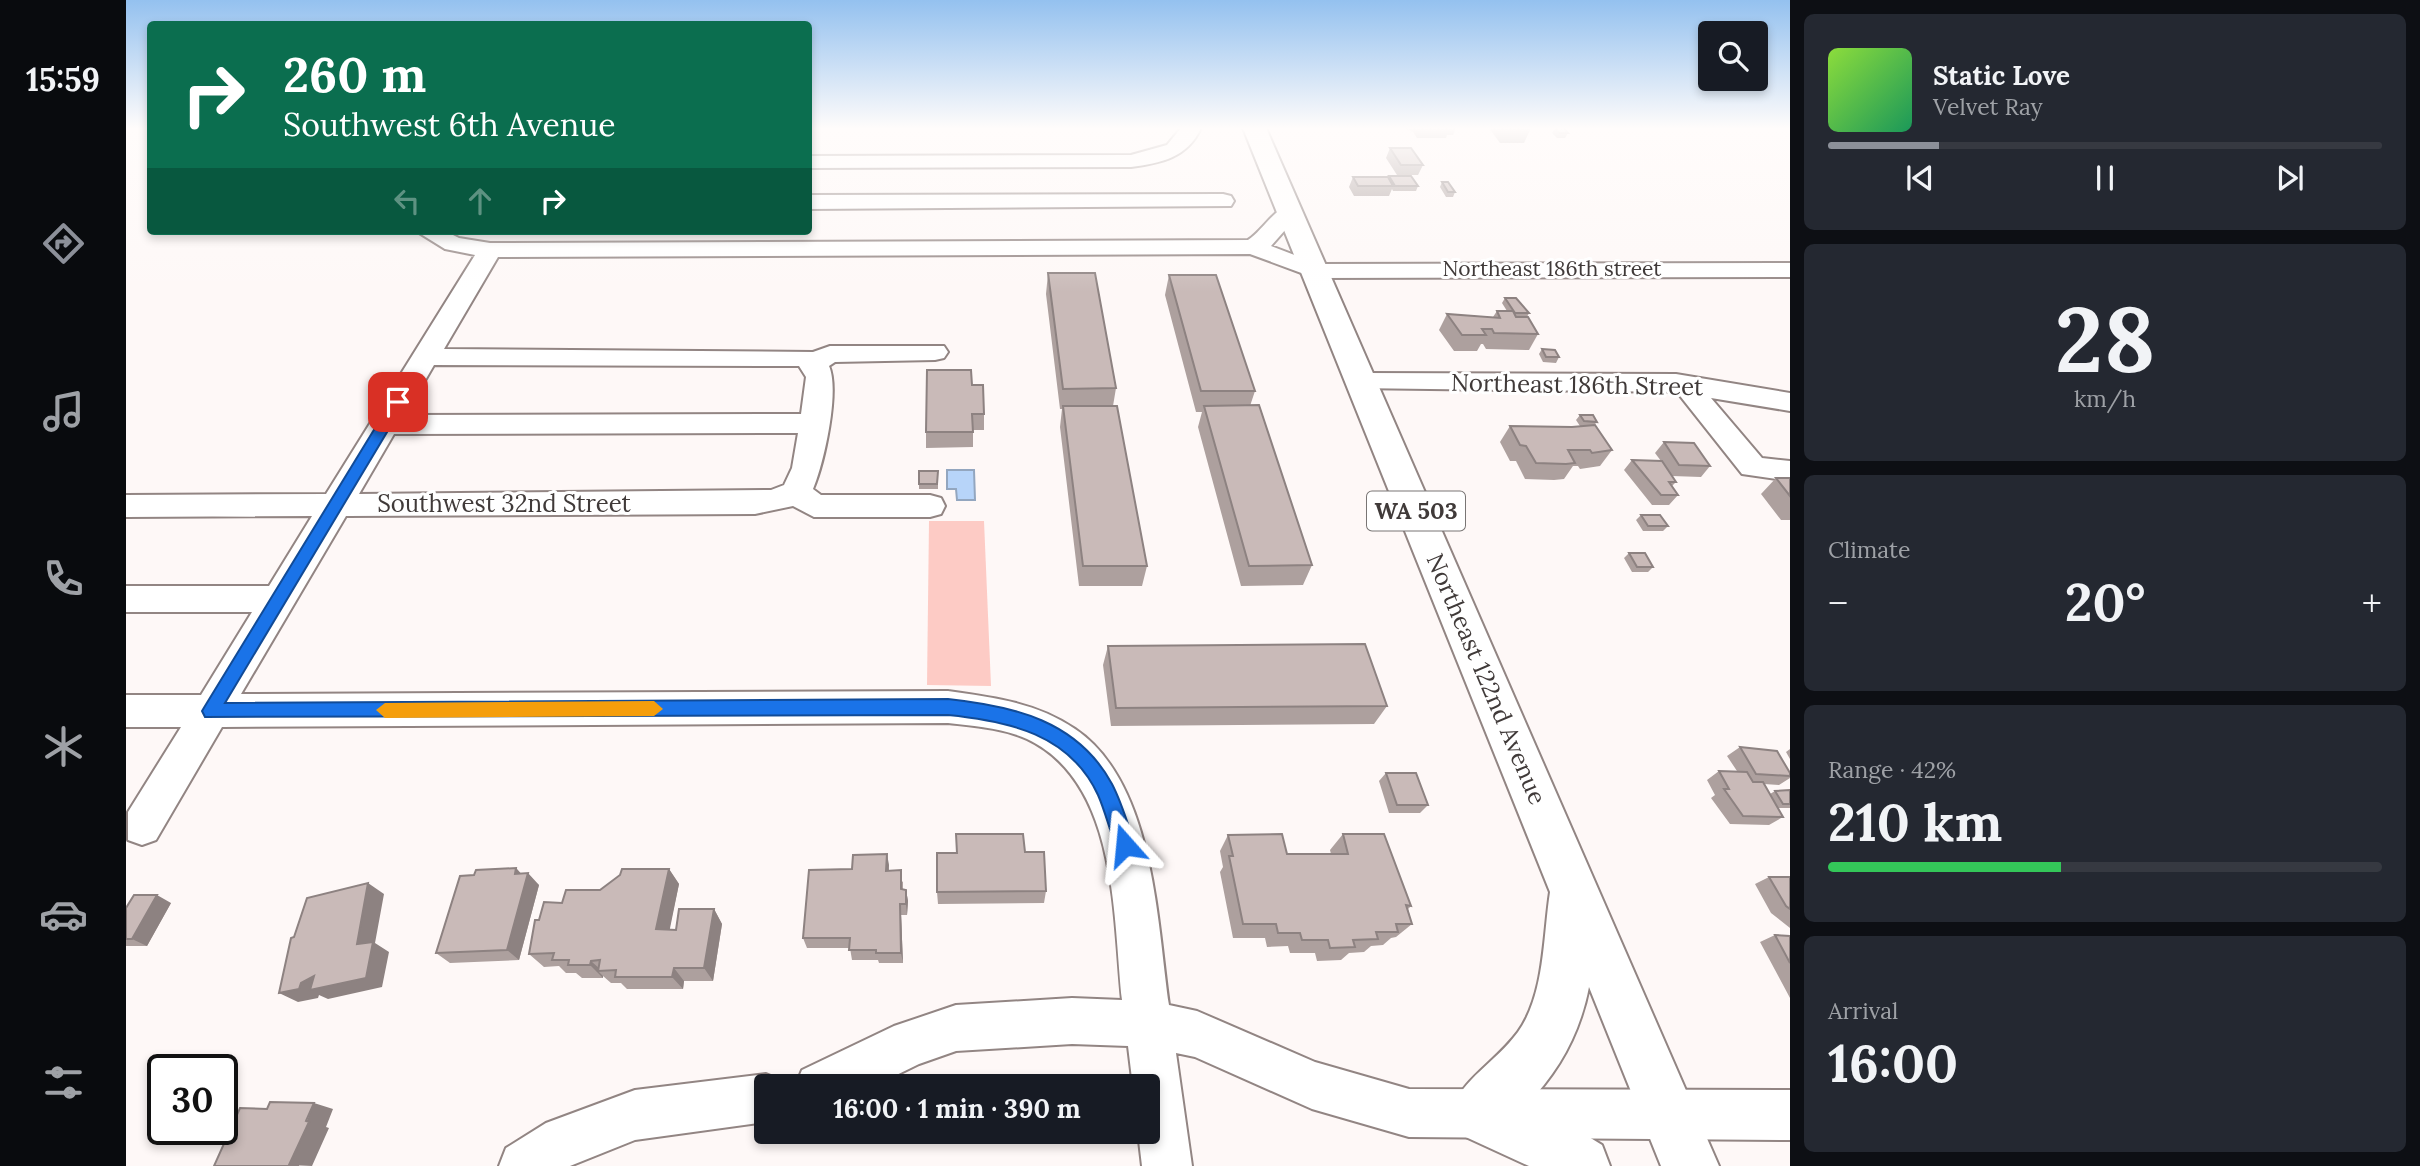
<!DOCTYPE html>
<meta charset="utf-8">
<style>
body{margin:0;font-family:Lora,serif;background:#242831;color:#f1f3f6;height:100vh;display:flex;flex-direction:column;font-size:26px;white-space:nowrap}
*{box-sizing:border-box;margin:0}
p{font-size:23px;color:#9ea1a6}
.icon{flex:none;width:38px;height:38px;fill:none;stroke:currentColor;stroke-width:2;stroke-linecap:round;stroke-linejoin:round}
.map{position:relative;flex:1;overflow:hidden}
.sheet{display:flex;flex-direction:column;gap:14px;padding:14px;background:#0d0f14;width:630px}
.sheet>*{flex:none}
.top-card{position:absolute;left:21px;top:21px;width:665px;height:214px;border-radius:7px;box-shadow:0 4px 10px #0003;background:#0b6e4f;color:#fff;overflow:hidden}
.buttons{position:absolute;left:1572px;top:21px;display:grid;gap:14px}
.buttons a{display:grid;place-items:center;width:70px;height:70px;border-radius:7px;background:#171b24;box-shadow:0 4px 10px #0003;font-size:35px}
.speed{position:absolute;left:21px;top:1054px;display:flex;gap:14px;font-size:35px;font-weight:700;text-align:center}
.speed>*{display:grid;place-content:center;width:91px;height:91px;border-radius:50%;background:#171b24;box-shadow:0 4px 10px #0003;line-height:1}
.speed .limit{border:4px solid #111;border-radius:10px;background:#fff;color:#111}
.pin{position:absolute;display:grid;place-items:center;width:60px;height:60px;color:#fff;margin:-30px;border-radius:14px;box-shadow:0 4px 10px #0006}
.me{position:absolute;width:77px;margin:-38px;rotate:342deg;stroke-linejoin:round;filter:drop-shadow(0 0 5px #0008)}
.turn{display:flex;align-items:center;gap:24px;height:147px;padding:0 21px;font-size:32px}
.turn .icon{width:91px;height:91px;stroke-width:2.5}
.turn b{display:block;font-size:49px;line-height:60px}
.lanes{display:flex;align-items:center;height:66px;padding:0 21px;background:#0003;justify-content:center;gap:35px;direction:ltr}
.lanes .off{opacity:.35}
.big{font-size:52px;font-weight:700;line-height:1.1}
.sheet .widget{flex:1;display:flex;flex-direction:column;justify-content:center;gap:10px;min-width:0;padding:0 24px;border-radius:10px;background:#242831}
.sheet .dial{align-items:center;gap:0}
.dial b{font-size:91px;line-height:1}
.song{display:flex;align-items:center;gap:21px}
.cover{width:84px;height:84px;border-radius:10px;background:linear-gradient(135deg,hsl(90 70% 55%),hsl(150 70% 35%))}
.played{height:7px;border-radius:4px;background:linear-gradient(90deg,#8c9099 20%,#363941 20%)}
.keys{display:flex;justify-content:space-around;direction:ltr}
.heat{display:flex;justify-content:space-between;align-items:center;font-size:38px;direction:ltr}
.charge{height:10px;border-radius:5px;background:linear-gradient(90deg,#34c759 42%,#363941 0)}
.trip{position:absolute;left:628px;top:1074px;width:406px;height:70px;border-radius:7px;background:#171b24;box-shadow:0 4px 10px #0003;font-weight:700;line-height:70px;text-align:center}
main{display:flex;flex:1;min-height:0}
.dock{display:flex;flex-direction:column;width:126px;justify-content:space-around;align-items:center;background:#090b0e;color:#9ea1a6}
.dock .icon{width:49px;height:49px}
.dock .on{color:#8c9099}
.dock b{font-size:32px;color:#f1f3f6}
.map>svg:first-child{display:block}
.green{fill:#fdcbc5}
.water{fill:#b7d4f9;stroke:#93a6bf;stroke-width:2}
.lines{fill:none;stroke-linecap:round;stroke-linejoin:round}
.minor-casing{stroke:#928583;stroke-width:4}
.highway-casing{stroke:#928583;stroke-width:4}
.minor{fill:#fff;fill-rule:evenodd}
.highway{fill:#fff;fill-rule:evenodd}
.wall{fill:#ada09e}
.shaded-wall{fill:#8d8281}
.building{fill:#c9bab8;stroke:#8d8281;stroke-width:2}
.route{fill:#1a73e8;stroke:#114b97;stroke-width:2}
.slow{fill:#f59e0b}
.labels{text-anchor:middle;stroke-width:6;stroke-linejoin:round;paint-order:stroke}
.far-street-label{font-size:21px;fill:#403a39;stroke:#fff}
.shield{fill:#fff;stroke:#797574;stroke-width:2}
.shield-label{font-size:23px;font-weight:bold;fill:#403a39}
.street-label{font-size:24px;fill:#403a39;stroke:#fff}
</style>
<main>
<nav class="dock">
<b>15:59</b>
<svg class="icon on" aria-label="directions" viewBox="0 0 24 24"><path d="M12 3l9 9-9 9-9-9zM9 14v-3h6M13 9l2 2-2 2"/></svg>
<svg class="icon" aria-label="music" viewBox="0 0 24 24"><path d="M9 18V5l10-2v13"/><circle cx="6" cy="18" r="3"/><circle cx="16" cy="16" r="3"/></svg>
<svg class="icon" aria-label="phone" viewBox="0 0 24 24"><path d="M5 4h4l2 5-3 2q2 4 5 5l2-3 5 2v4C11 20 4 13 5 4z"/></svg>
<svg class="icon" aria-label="climate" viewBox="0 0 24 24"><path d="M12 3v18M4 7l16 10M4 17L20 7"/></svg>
<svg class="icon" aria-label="car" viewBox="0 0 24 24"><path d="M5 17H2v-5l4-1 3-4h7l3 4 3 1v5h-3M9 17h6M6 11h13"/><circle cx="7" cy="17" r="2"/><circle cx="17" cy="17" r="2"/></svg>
<svg class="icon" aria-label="filters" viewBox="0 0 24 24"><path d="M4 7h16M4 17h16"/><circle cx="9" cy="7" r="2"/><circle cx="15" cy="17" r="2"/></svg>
</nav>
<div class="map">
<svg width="1664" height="1166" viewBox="0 0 1664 1166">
<rect width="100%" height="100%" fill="#fef8f7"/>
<!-- green -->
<path class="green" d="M803,521H858L865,686L801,685Z"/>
<!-- water -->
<path class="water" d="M821,470H848L849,500H831L830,489H821Z"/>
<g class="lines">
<!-- minor casing -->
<g class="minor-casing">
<path id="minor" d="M1055,128H1075C1061,158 1035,163 1005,167L682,168V156L1005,155L1041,145Z
M1097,194L1105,196L1108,201L1105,206L682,209V195Z
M1164,205L1175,212L1145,246L1192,264L1664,263V277L1189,278L1124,254L372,257L318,349L687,352L704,346H818L822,352L818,358L809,360L709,362L703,366C714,391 698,463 687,489L695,495H804L815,498L819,506L815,514L804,517H688L667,506L629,514L220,516L115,694L822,691C866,697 912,703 949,729C1028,782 1031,921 1043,1005L1071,1011L1189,1062L1283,1089L1664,1090V1140L1283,1137L1186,1109L1069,1057L1050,1053L1066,1166H1016L1012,1132H1022V1087H1007L1002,1046L946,1044L830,1051L793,1064L746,1087H669L676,1070L768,1026L830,1005L946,998L996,1000C987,915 992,782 901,739C877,728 848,726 822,723L96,727L30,840L16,845L2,840V812L55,727H0V695H75L126,612H0V586H143L186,516L0,517V495L200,494L349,255L319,249L290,231H319L333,238L364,243L1122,240C1136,231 1148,209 1164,205ZM308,365L673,366L680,377L675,414L279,415ZM672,433L666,468L658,485L645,490L233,494L268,434Z
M1237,373L1550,374L1664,393V411L1585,398L1636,458L1664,461V481L1616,474L1551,392L1227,388L1223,382L1227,376Z
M640,1074L657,1081L660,1087H640V1122L509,1140L444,1166H373L380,1148L420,1123L509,1090Z"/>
</g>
<!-- highway casing -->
<g class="highway-casing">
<path id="highway" d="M1117,128H1140L1593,1166H1535L1463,987C1454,1033 1433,1072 1400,1105L1437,1121L1476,1145L1484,1166H1403L1331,1133L1323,1113C1338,1077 1369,1063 1392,1032C1419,994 1417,937 1424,892Z"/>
</g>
<!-- minor -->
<use href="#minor" class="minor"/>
<!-- highway -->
<use href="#highway" class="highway"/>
</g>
<!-- wall -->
<path class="wall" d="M1278,128H1330L1327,135H1321L1320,138H1291L1287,132Z
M1363,128H1423H1405L1398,143H1374Z
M1429,128L1442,133L1439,138H1431L1426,133Z
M1264,148L1297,165L1292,175H1271L1260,158Z
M1263,176L1292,186L1290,191H1267L1266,189L1263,196H1228L1223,187L1227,177L1262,178Z
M1316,182L1329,192L1327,197H1320L1314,187Z
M922,273L990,388L987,406L1021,566L1016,586H953L934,427L936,409H934L920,294Z
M1043,275L1129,391L1124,406L1186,565L1177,585L1115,586L1072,427L1076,412H1070L1039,295Z
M1379,298L1403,313L1401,317L1412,334L1403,350L1360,349L1357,344H1355L1351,351H1328L1313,330L1321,314L1367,317L1371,311H1381L1376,303Z
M1416,349L1433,357L1430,363L1417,362L1413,354Z
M846,385L858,414V430H847V447L800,448V432Z
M1454,415L1471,422L1468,425L1486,450L1474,466L1454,469L1452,466H1447L1438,479L1428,480L1399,479L1390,461H1384L1374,442L1384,426H1454L1450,420Z
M1538,442L1584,466L1575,477L1546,476L1550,482L1546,486L1552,495L1543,505H1526L1498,470L1506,460L1535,461L1529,453Z
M812,471V489H793V484Z
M1650,478H1664V520H1655L1635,494Z
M1515,515L1542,526L1537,531H1517L1510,520Z
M1503,553L1527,567L1522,572H1506L1498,558Z
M982,646L1261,706L1248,724L985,726L977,665Z
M1614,747L1664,773V778L1653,785L1638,784L1644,794L1649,791L1664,790V808H1652L1657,817L1643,825L1604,824L1585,798L1589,795L1581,780L1593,771H1611L1601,756Z
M1664,749V759L1660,752Z
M1260,773L1302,805L1294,813H1263L1253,781Z
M1217,834L1285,906L1282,909L1286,924L1270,937L1265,938L1257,945L1245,946L1238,952L1223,953L1215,960L1191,961L1189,953H1164L1162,946L1141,947L1139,938H1107L1094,872L1097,867L1094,851L1102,835L1161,854H1205L1204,850Z
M899,852L920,891L918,903L812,904L811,892Z
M761,854L763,870L777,882V889L780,890L782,901L781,915H775L777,963H753L752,960H726L724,948H681L677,938L726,869Z
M390,868L395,874L413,885L393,960L324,963L310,953L348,875Z
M543,869L553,884L543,930H550L588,909L596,924L587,981H558L557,989H501L495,983H485L477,976V978H456L450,973H440L433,966L418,967L403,954L413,920L436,903Z
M1643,877H1664V928L1645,913L1629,884Z
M45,903L21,946H0V908Z
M1649,935L1664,936V998L1634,942Z"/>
<!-- shaded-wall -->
<path class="shaded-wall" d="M761,854L763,865L762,882L760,871Z
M390,868L400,879L402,873L413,885L393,960L381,950L389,874Z
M543,869L553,884L541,943L530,929Z
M242,883L258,894L249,943L263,952L256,987L202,999L193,995L192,998L172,1002L153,993L175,983L231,944Z
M780,890L782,901L781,915L780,904Z
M31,895L45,903L21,946L6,939Z
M774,904L775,915L777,963L775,953Z
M588,909L596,924L587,981L578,968Z
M465,961L475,970L472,971L477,976V978L464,965Z
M548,968L558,981L557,989L546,977Z
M188,1103L207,1109L200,1127L203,1128L186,1166L163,1165Z"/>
<!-- building -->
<path class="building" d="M1429,128H1438L1442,133H1433Z
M1264,148H1285L1297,165H1275Z
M1263,176H1285L1292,186H1269Z
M1227,177H1262L1267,186H1232Z
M1316,182H1322L1329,192H1322Z
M922,273H969L990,388L937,389Z
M1043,275H1090L1129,391H1075Z
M1379,298H1390L1403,313H1389Z
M1371,311H1387L1390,317H1402L1412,334L1368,333L1366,329H1356L1360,335H1336L1321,314L1374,318Z
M1416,349L1429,350L1433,357H1420Z
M801,370H845L846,385H857L858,414H846L847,432H800Z
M1133,405L1186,565L1123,566L1078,406Z
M937,406H991L1021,566H957Z
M1454,415H1467L1471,422L1458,421Z
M1469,425L1486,450L1466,453L1464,450H1442L1449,463L1440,464L1410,463L1400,446L1394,445L1384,426L1446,427Z
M1538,442L1568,443L1584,466L1553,465Z
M1506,460L1536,461L1550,482H1543L1552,495H1535Z
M793,471H812L811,484H793Z
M1650,478H1664V496Z
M1515,515H1534L1542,526H1522Z
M1503,553H1519L1527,567H1511Z
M1239,644L1261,706L990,708L982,646Z
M1614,747L1651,751L1664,773V776L1630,774Z
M1593,771L1621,772L1627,782H1637L1657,817L1617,816L1598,789H1603Z
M1260,773H1290L1302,805H1271Z
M1664,790V804H1657L1649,791Z
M830,834H897L899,852H918L920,891L811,892V853H831Z
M1156,834L1161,854H1222L1217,834H1258L1285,906L1280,905L1286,924H1270L1272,932H1250L1252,939L1227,940L1229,947L1204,948L1202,940H1176L1174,933H1152L1150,924H1117L1103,856H1107L1102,835Z
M761,854L760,871L775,870V889L780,890V904H774L775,953H750V950H723L724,938H677L683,870L726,869L727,855Z
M390,868L389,874L402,873L381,950L310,953L334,876L348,875L350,870Z
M496,869H543L530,929L550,930L553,909H588L578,968H548L546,977H489L490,970L472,971L474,960L465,961L464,965H442L443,960H426L428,953L403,954L409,920H413L418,902L436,903L440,890H474L494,875Z
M1643,877H1664V909L1660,906Z
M242,883L231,944L247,942L240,978L184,990L188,976L175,983L173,989L153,993L165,938L168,937L181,898Z
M8,895H31L6,939H0V908Z
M1649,935L1664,936V963Z
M144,1102L188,1103L180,1121L183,1122L163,1165L173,1166H88L114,1108L141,1109Z"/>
<!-- sky -->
<linearGradient id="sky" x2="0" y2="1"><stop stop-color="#94c1ef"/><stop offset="0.44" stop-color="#fffcfb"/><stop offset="1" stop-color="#fffcfb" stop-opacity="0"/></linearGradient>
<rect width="1664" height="292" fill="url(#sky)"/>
<!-- route -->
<path class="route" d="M272,398L279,402L99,703L822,699C888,706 952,721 986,784C996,803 1002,825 1009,845L1006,851L999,854L992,851C984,833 980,813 972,795C944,734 882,721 822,715L79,717L76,711L79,706L265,402Z"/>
<!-- slow -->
<path class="slow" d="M528,701L537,709L528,716L259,718L250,710L259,703Z"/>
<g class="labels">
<!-- far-street labels -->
<g class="far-street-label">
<text x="1426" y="276">Northeast 186th street</text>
</g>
<!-- shield labels -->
<rect class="shield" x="1241" y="491.5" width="98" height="39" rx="5"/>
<g class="shield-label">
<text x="1290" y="519">WA 503</text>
</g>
<!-- street labels -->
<g class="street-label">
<text transform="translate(1451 385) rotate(1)" y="8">Northeast 186th Street</text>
<text x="378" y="512">Southwest 32nd Street</text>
<text transform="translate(1360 679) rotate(67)" y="8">Northeast 122nd Avenue</text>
</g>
</g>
</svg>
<div class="buttons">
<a><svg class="icon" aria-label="search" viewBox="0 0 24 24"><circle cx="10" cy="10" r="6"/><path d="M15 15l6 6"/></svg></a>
</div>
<div class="speed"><div class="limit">30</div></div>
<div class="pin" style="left:272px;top:402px;background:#d93025"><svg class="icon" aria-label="arrive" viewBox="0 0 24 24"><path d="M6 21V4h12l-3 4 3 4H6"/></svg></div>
<svg class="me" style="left:999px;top:845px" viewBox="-20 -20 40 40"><path d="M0-17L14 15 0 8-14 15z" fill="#1a73e8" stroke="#fff" stroke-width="4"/></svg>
<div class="trip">16:00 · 1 min · 390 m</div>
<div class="top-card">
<div class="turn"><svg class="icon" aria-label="right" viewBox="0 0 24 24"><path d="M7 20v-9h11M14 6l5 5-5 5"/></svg><div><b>260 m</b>Southwest 6th Avenue</div></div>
<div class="lanes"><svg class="icon off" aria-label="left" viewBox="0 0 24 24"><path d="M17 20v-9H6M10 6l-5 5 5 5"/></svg><svg class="icon off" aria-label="ahead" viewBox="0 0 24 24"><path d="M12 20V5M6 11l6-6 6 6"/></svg><svg class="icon" aria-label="right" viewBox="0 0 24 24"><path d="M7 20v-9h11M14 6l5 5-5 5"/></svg></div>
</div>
</div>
<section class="sheet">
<div class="widget">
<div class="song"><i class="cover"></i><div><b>Static Love</b><p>Velvet Ray</p></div></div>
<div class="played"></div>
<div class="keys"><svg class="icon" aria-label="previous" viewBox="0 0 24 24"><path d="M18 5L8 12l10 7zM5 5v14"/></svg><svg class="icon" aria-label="pause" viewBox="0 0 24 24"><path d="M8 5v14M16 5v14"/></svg><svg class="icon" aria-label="next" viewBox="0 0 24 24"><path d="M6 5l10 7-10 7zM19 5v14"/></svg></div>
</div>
<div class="widget dial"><b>28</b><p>km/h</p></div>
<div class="widget"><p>Climate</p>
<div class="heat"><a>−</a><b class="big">20°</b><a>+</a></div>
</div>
<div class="widget"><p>Range · 42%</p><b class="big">210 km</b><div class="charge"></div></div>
<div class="widget"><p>Arrival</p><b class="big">16:00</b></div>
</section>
</main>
